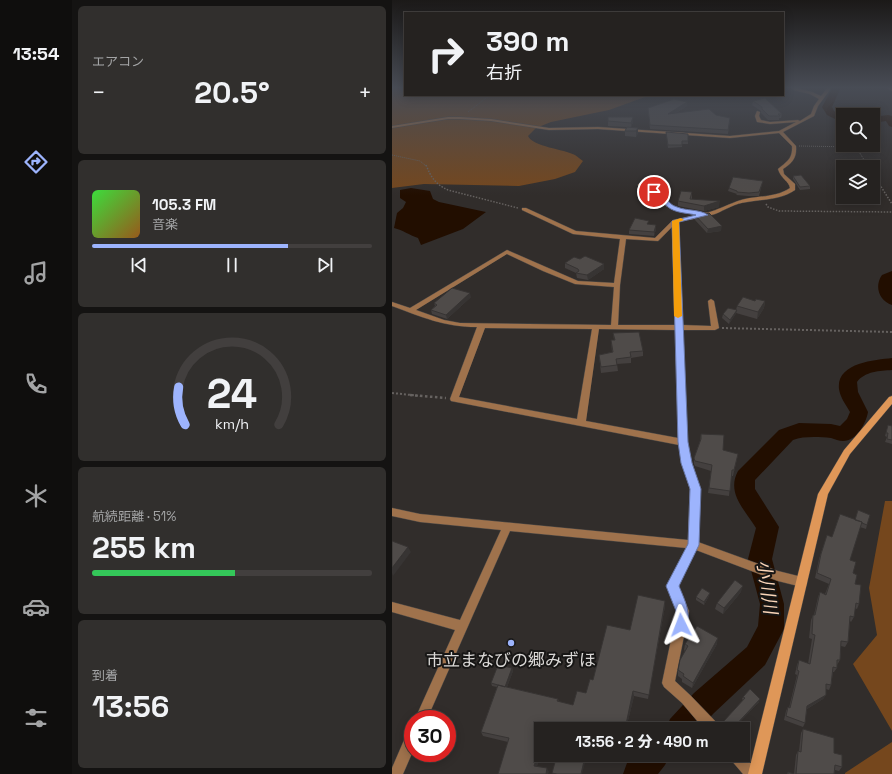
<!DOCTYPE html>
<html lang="ja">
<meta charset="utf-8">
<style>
body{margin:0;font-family:"Space Grotesk","Noto Sans JP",sans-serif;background:#312f2d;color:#f1f3f6;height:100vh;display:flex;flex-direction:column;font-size:15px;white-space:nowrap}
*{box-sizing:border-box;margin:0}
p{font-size:13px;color:#a3a4a5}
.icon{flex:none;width:22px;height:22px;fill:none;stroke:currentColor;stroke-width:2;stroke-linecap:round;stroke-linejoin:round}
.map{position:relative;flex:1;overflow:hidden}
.panel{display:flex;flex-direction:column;gap:6px;padding:6px;background:#141312;width:320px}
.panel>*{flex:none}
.guide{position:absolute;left:12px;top:12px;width:380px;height:84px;border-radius:0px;box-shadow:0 2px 10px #0003,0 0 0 1px #423f3e;background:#252220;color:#f1f3f6;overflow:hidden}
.tools{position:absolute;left:444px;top:108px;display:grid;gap:8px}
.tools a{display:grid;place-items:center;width:44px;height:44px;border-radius:0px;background:#252220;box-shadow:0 2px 10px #0003,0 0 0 1px #423f3e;font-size:20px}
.speed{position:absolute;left:12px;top:710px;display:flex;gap:8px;font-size:20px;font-weight:700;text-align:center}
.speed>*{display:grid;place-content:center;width:52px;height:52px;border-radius:50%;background:#252220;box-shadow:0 2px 10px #0003,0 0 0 1px #423f3e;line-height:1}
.speed .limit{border:6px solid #d22;background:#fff;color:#111}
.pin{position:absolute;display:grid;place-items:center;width:34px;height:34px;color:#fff;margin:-17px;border:2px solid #fff;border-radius:50%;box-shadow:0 1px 4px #0007}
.me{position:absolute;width:44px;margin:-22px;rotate:357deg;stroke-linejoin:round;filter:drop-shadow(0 0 3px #0008)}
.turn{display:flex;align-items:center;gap:14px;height:84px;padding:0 16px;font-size:18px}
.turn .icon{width:52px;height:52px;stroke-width:2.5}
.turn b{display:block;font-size:28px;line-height:34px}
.big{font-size:30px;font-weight:800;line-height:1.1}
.panel .widget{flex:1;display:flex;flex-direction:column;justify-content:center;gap:6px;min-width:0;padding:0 14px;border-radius:6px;background:#312f2d}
.panel .dial{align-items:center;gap:0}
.dial svg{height:104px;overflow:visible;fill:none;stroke:#423f3e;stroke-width:7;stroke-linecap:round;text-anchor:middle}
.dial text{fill:#f1f3f6;stroke:none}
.song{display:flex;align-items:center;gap:12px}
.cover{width:48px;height:48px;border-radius:6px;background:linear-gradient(135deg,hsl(120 70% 55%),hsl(30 70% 35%))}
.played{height:4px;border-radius:2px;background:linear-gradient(90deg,#9db4fd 70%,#423f3e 70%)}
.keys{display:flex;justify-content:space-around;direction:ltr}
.heat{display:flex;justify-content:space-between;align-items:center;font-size:22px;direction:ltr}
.charge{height:6px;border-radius:3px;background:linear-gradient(90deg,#34c759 51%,#423f3e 0)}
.trip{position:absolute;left:142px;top:722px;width:216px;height:40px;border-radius:0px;background:#252220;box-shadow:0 2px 10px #0003,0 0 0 1px #423f3e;font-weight:800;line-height:40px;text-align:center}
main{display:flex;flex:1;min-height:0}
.dock{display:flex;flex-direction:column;width:72px;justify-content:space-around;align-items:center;background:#0f0e0d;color:#a3a4a5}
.dock .icon{width:28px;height:28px}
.dock .active{color:#9db4fd}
.dock b{font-size:18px;color:#f1f3f6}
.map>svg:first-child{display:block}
.green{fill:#75471d}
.water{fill:#220e00}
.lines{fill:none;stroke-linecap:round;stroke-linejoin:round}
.river{fill:#220e00;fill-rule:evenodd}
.minor-casing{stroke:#4c4947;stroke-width:1}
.secondary-casing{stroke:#4c4947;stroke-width:1}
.path-far3{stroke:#666260;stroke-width:1;stroke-dasharray:1 1;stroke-linecap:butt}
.path-far2{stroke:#666260;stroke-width:1.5;stroke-dasharray:1.5 1.5;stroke-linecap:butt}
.path-far1{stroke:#666260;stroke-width:2;stroke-dasharray:2 2;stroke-linecap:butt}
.path{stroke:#666260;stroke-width:2.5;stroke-dasharray:2.5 2.5;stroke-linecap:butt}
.minor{fill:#9f724c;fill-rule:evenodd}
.secondary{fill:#df9758;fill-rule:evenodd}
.wall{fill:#44403f}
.shaded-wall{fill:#373433}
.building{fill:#4f4b49;stroke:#373433}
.route{fill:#9db4fd;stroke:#6675a4}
.slow{fill:#f59e0b}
.poi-dot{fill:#9db4fd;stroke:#171615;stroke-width:1.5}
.labels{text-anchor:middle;stroke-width:4;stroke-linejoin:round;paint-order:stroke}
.near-poi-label{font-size:17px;fill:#dbd9d7;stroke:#171615}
.near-water-label{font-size:18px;font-style:italic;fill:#fad5b8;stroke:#171615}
</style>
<main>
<nav class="dock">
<b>13:54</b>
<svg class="icon active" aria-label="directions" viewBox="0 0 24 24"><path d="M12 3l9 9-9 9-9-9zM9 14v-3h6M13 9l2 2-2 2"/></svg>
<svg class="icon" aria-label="music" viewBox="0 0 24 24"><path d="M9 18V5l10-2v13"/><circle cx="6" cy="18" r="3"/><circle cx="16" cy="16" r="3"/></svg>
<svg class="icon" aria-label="phone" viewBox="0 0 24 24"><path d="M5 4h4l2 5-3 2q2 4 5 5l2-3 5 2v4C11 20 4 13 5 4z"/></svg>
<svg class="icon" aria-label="climate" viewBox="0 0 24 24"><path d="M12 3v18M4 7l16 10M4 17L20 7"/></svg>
<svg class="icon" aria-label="car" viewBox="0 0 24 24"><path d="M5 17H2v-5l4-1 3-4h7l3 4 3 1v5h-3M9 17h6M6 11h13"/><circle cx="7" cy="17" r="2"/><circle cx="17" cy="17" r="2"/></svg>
<svg class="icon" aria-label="filters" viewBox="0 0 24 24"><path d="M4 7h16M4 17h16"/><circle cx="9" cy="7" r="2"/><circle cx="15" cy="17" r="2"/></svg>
</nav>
<section class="panel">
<div class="widget"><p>エアコン</p>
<div class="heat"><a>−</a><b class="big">20.5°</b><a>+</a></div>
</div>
<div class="widget">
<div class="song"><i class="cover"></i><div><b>105.3 FM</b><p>音楽</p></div></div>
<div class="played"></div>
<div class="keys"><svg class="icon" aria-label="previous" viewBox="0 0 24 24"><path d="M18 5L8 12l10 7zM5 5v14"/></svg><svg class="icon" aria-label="pause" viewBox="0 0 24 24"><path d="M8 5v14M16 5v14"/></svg><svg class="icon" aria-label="next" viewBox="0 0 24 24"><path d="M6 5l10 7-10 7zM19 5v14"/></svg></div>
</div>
<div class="widget dial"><svg viewBox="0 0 100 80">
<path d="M14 69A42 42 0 1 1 86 69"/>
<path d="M14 69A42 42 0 0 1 9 40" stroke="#9db4fd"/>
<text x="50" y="56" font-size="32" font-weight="700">24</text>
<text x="50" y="72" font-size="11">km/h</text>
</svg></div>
<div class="widget"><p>航続距離 · 51%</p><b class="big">255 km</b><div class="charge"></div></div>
<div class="widget"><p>到着</p><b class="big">13:56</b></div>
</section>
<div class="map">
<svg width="500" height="774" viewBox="0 0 500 774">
<rect width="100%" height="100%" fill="#312d2b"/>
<!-- green -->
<path class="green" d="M0,87H13V95H271L253,97L217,110L159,122L144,128L136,136C141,147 172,149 183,155C186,157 188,159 191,161L183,172L163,179L127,186L32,184L0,188Z
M493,501H500V731L461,664L485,635L477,588Z
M500,742V774H453V773Z"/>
<!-- water -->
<path class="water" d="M19,188L38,191L41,199L47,202L94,212L71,229L29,245L26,238C17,235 11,230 2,228L5,213L11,208L14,202L8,198V190Z"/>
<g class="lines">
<!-- river -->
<path class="river" d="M441,87H449L440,107L442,111L451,116V123L435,115L430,107Z
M496,115L500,116V127L497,126L494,121L481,123V117Z
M500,271V305C487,301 482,286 490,275Z
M500,358V370C488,371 473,371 465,382L466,392L476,412C474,423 465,441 451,441C447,441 443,439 439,438C427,437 412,436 401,440L363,480V489L387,527L380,559L392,604V629L373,665L322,713L307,729H274L278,719L302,693L355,647L366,626L368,604L356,559L364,528C353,510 334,493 346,471L387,430L407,423L439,424L448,426L455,419L458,412C454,405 448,397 447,389C444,363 482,360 500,358Z
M243,755H278L273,765L266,774H231L235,763Z"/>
<!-- minor casing -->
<g class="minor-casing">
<path id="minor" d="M402,87H406L405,88L420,92L429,96L436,87H440L426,106L422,116L391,132L404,146C405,158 400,163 391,169L392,174L403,184V190C389,200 371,199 355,202C343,203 333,210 323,214C311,218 298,219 286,222L290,325L319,326L316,301L319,299L322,301L327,328L323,330H291L295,442L300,463L308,489L306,542L386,571L414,578L415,582L414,586L410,587L386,581L304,550L286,586L297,611L283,681L298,695L326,724L327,729H312L290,703L272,687L270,683L285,611L276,586L294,548L118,531L35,719H23L63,630L0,612V602L68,620L109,530L28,522L0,516V508L28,514L296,540L298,489L290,463L287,445L59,401L58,399L85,327C52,327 30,317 0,306V302L18,308L115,250L186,281L222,283L228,239L181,234L130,210V208H134L184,231L263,238L281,220L305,215L280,209L274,206L268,196L246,186V184H250C256,187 267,190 272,194C275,197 276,202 279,205C284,208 306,213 312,213C321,213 342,201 353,199C368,196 385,197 398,188C397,181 389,179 386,169C394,162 401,159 400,146L387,133L338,138L206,129L157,130L99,121L68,119H56L0,128V126L56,117H68L99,119L157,128L206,127L338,136L387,131L404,122L378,124L365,122L363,116L365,111L368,112L367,116L369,120L378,122L406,120L408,121L419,114L422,106L427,99L418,94L401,90ZM280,227L283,325H226L228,285L234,239L266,241ZM115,254L151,271L183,284L222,287L219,325L68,323L52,320L24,310ZM93,328L200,329L185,419L67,397ZM207,329L283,330L286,438L194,421Z
M21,730V751L11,774H0V768L16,731Z
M351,753L365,769L367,774H351L339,760L337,755H351Z"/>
</g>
<!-- secondary casing -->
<g class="secondary-casing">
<path id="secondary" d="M493,87H497L500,88V91Z
M500,396V404L458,454L436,494L370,774H356L426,494L452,450L497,397Z"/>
</g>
<!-- path-far3 -->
<path class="path-far3" d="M76,112L98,95
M407,146L464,147L476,166
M0,155L28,161L34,166"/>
<!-- path-far2 -->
<path class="path-far2" d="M34,165C39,177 43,184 56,190L126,208
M475,165L477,167
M481,174L500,204
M374,204L376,207L387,211L500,212"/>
<!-- path-far1 -->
<path class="path-far1" d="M330,328L500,332
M0,393L29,396"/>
<!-- path -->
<path class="path" d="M18,395L54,398"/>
<!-- minor -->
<use href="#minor" class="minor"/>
<!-- secondary -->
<use href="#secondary" class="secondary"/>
</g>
<!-- wall -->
<path class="wall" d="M361,101L390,114L389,118H387V120H376L369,113V111L360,105Z
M295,102V106L284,113L324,115L338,118L336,134L258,129L256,108Z
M216,121L241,122L239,127L246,128V133L244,137L233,136V131L235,127L216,126Z
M274,132L296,141V144H290V147L276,148Z
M401,176L418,186V189L408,190L401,179Z
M370,184L367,196H356L344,195L345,194L336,191L337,188Z
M300,192V199L327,207L312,211L286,206V201Z
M303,215L329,231L315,233L303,220Z
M257,224L264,225V229L262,236L237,234V230Z
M188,259L212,264V269L196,280L185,278L184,273L173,268V263Z
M79,297L55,319L40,314L39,310L43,306L42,303Z
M363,301H373L372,308L365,319L344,313L337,324L330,318L331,314L344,310L345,306Z
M221,333L251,351V356L239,358V363L225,364L226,371L209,373L207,355L220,352L219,340H222Z
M496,425L500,426V444L493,442L495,437L493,436Z
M309,434L331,450L346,454L341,476H339L337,496L316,493L319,471L303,466L302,464V458L308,441Z
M466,510L475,525L474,529L468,527L458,560L467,604L465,609L463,608L462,617L459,622L458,621L456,642L453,647L449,646L448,660L445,665V668L442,672H441L439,685L437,690L434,689V695L431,699L415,709L413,723L411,727L392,720L394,711L396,707L397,708L405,675L403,674L405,665L407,660L416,664L420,639L417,638L419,620L421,615H422L426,597L428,592L433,594L437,584L423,578L427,559L435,535L440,537L463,520Z
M349,592L331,614L323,609L325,603Z
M317,596L312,605L304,600V597Z
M273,601V606L256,699L242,696L234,729H149V752L145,766L157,772L106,774L116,742L91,736L89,732L105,687L100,686L99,683L120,668L121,671L115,687L166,699L167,702L181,705L194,693L201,680L238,630Z
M293,644H325L300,688L290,682V679L286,676V670L293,651L292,650Z
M351,697L367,702L341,729H337L332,723V721L351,700L350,699Z
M411,729L442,753L450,767L447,771L443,770L442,774H395L396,772L402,774L404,755L406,751H407L409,733Z"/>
<!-- shaded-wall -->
<path class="shaded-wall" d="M295,102V106L275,118L276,114Z
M241,117V122L239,128V123Z
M246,128V133L244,137V131Z
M328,201L327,207L312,211V206Z
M264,225V229L262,236V232Z
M330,226L329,231L315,233L316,229Z
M212,264V269L196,280L195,275Z
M78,293L79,297L55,319L54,315Z
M373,301L372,308L365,319L366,312Z
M345,310L344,314L337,324L338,320Z
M346,454L345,459L341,476L342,470Z
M16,547L19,552L1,576L0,573V568Z
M351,586L349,592L331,614L332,608Z
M318,593L317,596L312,605V602Z
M273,601V606L256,699L257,695Z
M326,638L325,644L300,688L301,683Z
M120,668L121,671L114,690L112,687Z
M241,691L242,696L234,729H233Z
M434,695L431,699L413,710L415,706Z
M368,699L367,702L341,729H340Z
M148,746L149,752L144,769L142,766Z
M192,761L193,763L190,774H189Z
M155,768L157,772L156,774H154Z"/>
<!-- building -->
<path class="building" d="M373,98L390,114H386L388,116H377L370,109V107L361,101Z
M282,99L295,102L276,114L317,109L324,115L338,118L336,130L258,125L256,108Z
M216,117H241L239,123L216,121Z
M235,127L246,128L244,131H233Z
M274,132L296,134V141H290V145H276Z
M409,175L418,186L408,187L401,176Z
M341,177L371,181L367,192L357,193L345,192V191L337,188Z
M289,191L300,192L298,199L328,201L312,206L286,201Z
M317,213L330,226L316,229L303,215Z
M243,218L257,221L255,224L264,225L262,232L237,230Z
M193,256L212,264L195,275L184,273L187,271L186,269L173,263L182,257L188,259Z
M60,288L78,293L54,315L39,310L45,305L42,303Z
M351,297L363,301L364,299L373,301L366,312L345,306Z
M336,308L345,310L338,320L331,314Z
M247,332L251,351L238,352L239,357L224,359L225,365L209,367L207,355L221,352L219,340H223L221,333Z
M496,425L500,426V440L495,439L496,433H494Z
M309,434L332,435L331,450L346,454L342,470H340L338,491L317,488L320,465L303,461L302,458L309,439Z
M466,510L478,515L475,525L470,523V522L463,520Z
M448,514L470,522L458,560L464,562L461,573L465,575L463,584L469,585L467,604L464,603L462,617L458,616L456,642L449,641L448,660H445V668L441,667L439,685L434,684V695L415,706L413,723L394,716L396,707L398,708L407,671L405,670L407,660L418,664L423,635L420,634L421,615H423L428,592L434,595L439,579L425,573L429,554L435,535L440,537Z
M0,541L16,547L0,568Z
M343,580L351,586L332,608L325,603Z
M310,588L318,593L312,602L304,597Z
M246,595L273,601L257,695L241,691L233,729H149V746H148L142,766L155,768L154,774H106L117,738L89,732L106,685L166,699L165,701L181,705L185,691L194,693L198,679L201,680L215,625L238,630Z
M305,626L326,638L301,683L291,676L292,674L286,670L288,660L296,646L293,644Z
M106,665L120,668L113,687L99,683Z
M358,689L368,699L340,729L332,721L353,698L351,697Z
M411,729L442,738V753L450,755V767L443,765L442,774H404L406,751L409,752Z
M165,755H169L192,761L189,774H165L160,773Z
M396,772L402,774H396Z"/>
<!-- sky -->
<linearGradient id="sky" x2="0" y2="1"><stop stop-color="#1b1918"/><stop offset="0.45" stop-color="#484c55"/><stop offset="1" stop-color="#484c55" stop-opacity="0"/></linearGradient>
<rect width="500" height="195" fill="url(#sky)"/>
<!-- route -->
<path class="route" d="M262,190C277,195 274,204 285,207C294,211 308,209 316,215L287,222L296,442L300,463L309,489L307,545L287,586C293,601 300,614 294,629L289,631L285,629L283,625L284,611L274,586L296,544L298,489L289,463L286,442L280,221L304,215C295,213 283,213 276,207C268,201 272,198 260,193V191Z"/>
<!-- slow -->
<path class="slow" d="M289,218L292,220L287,222L290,316L286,318L282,316L280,221Z"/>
<!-- markers -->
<circle class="poi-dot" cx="119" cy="643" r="4"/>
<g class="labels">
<!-- near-poi labels -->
<g class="near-poi-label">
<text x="119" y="666">市立まなびの郷みずほ</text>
</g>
<!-- near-water labels -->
<g class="near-water-label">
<text transform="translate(375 587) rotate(82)" y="6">小川川</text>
</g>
</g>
</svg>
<div class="tools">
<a><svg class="icon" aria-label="search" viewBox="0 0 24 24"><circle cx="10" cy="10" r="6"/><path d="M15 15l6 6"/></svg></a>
<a><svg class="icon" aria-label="layers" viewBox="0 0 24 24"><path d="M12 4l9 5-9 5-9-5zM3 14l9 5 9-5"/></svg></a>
</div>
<div class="speed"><div class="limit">30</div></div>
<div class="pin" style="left:262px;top:192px;background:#d93025"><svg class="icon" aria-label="arrive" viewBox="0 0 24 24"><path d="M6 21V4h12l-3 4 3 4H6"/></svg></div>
<svg class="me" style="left:289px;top:625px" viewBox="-20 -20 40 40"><path d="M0-17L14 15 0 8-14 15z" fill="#9db4fd" stroke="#fff" stroke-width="4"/></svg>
<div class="trip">13:56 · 2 分 · 490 m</div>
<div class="guide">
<div class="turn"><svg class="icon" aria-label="right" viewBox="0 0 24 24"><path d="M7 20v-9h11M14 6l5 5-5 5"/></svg><div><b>390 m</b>右折</div></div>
</div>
</div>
</main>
